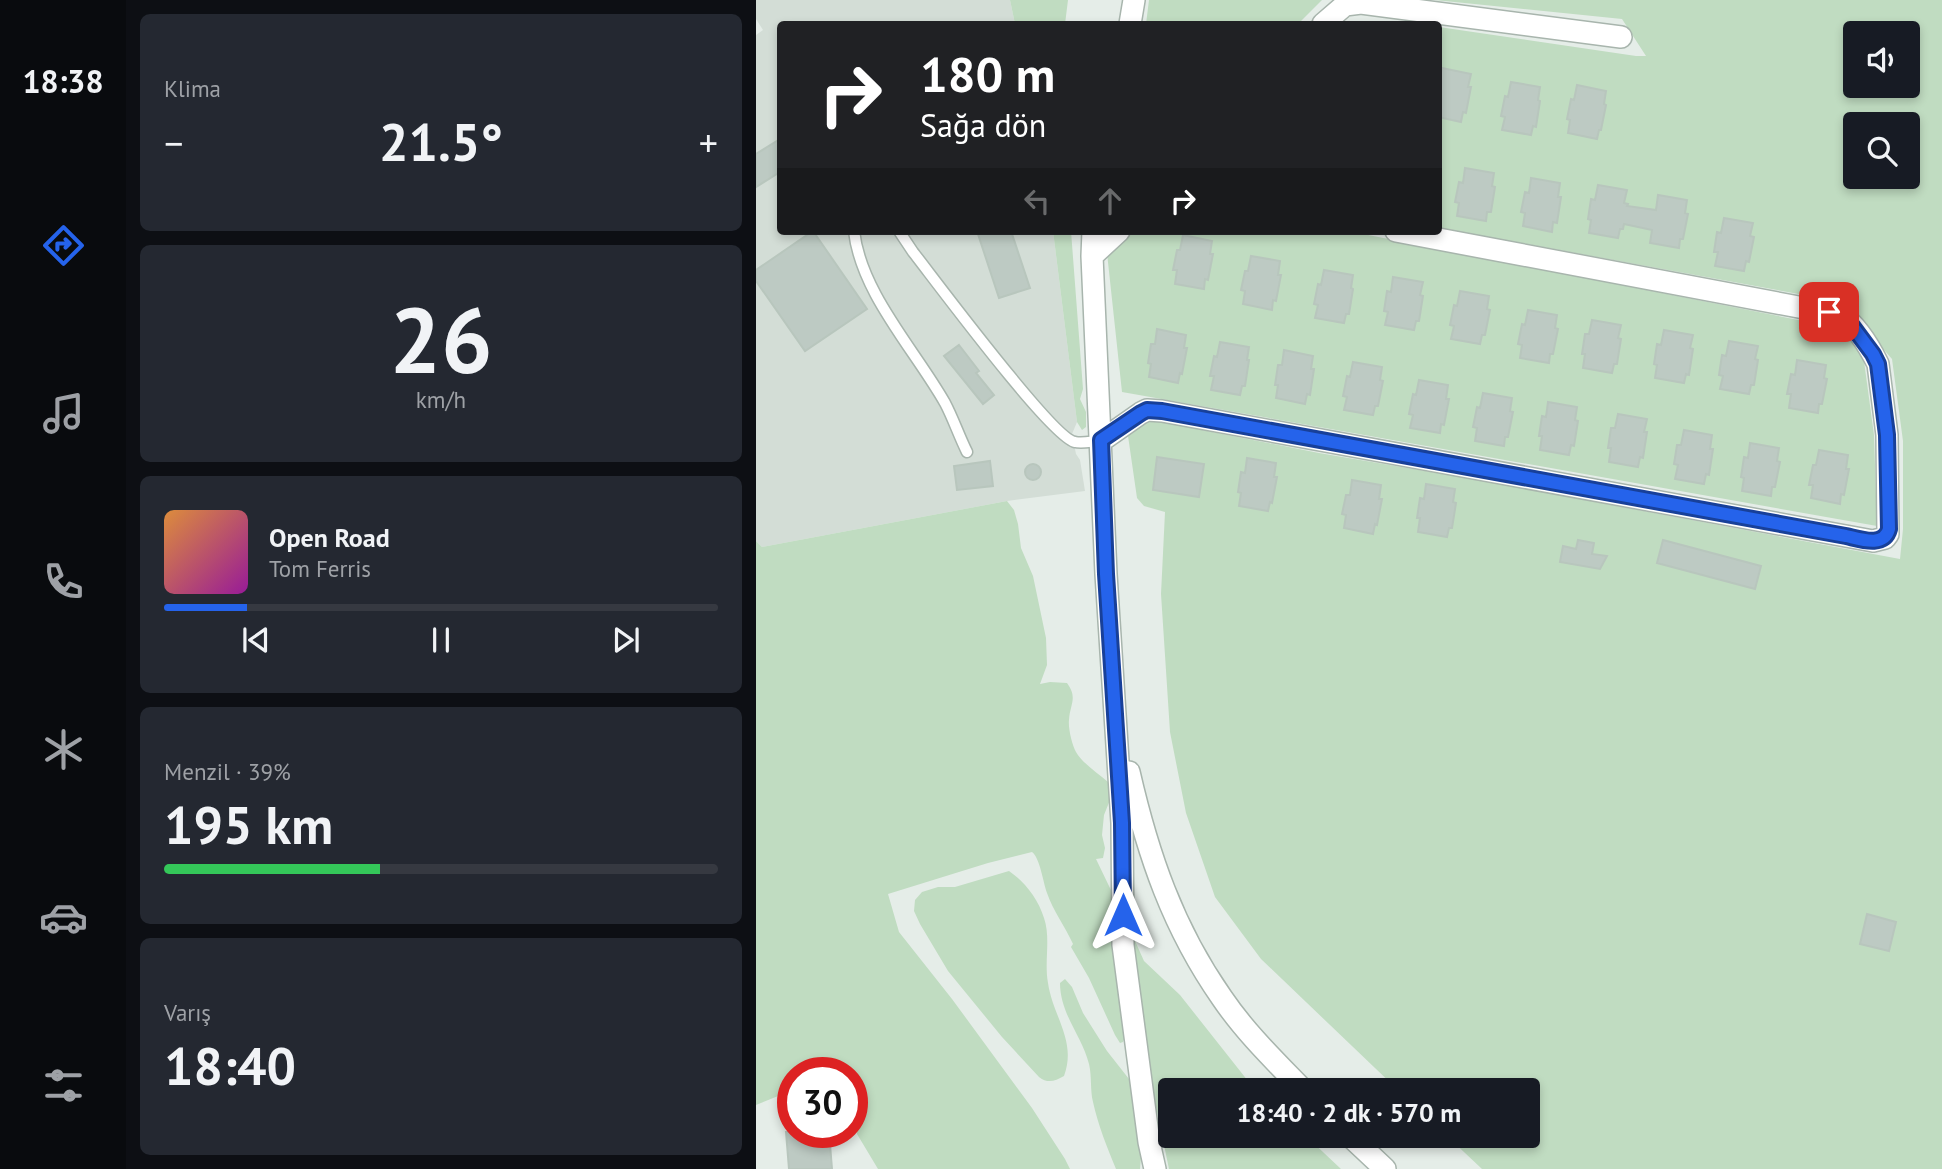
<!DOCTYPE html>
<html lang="tr">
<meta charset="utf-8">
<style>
body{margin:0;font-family:"PT Sans",sans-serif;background:#242831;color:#f1f3f6;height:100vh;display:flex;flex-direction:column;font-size:26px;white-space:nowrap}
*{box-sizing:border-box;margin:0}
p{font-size:23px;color:#9ea1a6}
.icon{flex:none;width:38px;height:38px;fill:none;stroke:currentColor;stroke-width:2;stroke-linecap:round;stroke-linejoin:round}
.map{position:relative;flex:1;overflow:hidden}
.sheet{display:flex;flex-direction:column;gap:14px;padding:14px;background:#0d0f14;width:630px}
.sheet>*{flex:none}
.banner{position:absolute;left:21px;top:21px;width:665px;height:214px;border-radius:7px;box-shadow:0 4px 10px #0003;background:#202124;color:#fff;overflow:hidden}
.tools{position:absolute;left:1087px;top:21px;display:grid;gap:14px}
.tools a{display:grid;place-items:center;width:77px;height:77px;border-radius:7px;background:#171b24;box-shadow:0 4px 10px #0003;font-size:35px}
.speed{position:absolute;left:21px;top:1057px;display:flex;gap:14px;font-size:35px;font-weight:700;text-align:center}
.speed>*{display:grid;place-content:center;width:91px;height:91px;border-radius:50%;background:#171b24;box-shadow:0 4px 10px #0003;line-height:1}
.speed .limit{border:10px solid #d22;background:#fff;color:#111}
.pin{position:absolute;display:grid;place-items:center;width:60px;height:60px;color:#fff;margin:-30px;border-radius:14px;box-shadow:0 4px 10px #0006}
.me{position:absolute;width:77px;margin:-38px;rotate:0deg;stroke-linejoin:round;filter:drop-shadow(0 0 5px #0008)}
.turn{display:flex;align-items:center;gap:24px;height:147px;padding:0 28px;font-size:32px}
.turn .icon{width:91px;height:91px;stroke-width:2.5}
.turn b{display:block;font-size:49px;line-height:60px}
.lanes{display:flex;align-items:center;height:66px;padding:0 28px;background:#0003;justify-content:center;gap:35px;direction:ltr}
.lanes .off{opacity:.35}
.big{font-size:52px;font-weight:600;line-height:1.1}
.sheet .tile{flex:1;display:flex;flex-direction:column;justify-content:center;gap:10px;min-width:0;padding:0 24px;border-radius:10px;background:#242831}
.sheet .dial{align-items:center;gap:0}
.dial b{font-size:91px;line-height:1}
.song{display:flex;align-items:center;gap:21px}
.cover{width:84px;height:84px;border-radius:10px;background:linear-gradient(135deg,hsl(30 70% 55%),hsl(300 70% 35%))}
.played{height:7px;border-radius:4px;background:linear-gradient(90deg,#2563eb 15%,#363941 15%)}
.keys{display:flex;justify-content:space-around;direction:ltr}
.heat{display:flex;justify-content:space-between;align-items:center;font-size:38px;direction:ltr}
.charge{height:10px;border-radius:5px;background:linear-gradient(90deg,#34c759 39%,#363941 0)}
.trip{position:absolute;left:402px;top:1078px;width:382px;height:70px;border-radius:7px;background:#171b24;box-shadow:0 4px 10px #0003;font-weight:600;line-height:70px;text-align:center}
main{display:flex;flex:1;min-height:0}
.tab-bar{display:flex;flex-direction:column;width:126px;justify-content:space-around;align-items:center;background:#090b0e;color:#9ea1a6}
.tab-bar .icon{width:49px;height:49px}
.tab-bar .selected{color:#2563eb}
.tab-bar b{font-size:32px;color:#f1f3f6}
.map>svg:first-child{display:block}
.built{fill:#d3ddd6}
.green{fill:#c0dcc1;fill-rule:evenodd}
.building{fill:#bdcac3;stroke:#b8c6bd;stroke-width:2}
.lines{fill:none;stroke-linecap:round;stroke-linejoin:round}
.lane-casing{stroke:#a8b5ad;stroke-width:13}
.street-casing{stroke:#a8b5ad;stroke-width:24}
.lane{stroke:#fff;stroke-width:10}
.street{stroke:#fff;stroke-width:21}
.route-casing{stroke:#184099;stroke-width:18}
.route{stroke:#2563eb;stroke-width:12}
</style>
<main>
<nav class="tab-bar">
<b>18:38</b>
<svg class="icon selected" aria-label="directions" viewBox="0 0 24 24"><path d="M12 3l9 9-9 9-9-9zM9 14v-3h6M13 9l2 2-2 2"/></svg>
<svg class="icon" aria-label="music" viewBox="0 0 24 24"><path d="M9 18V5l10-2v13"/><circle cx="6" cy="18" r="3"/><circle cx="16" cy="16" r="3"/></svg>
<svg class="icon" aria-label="phone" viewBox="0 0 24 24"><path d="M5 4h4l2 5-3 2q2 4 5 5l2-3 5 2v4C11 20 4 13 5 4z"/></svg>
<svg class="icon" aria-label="climate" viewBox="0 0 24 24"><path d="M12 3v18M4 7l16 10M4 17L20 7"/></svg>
<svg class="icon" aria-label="car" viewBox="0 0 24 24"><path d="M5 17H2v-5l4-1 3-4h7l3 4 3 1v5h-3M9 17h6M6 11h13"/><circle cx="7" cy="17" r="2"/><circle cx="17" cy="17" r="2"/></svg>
<svg class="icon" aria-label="filters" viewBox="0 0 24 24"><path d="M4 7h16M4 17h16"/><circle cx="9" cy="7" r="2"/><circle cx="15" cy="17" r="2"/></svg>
</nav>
<section class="sheet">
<div class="tile"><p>Klima</p>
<div class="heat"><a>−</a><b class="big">21.5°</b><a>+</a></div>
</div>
<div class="tile dial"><b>26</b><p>km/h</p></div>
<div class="tile">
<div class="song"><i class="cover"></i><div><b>Open Road</b><p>Tom Ferris</p></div></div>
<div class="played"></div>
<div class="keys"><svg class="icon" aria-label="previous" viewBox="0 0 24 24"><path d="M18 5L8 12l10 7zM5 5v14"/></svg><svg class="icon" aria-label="pause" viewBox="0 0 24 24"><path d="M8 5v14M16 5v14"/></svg><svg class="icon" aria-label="next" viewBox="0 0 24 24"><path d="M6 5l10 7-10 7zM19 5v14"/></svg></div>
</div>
<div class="tile"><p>Menzil · 39%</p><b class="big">195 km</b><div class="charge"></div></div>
<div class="tile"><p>Varış</p><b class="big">18:40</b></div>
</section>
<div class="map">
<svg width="1186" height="1169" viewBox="0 0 1186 1169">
<rect width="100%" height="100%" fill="#e5ede8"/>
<!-- built -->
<path class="built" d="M0,0H254L259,24H24V231H297L321,422L316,434L320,454L324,460L329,491L251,501L6,547L0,541V35L7,30L0,19Z"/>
<!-- green -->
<path class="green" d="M254,0H312L309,24H259Z
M393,0H566L542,24H390Z
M679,0H1186V1169H726L691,1136H772V1090H642L505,959L459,897L430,813L414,732L405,594L409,512L388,506L381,498L371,429L385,418L563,453L722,480L1144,559L1147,529V441L1136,359L1086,302L683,228V27L880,56H890L866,19ZM1099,33H1152V86H1099ZM1099,124H1152V177H1099Z
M297,231H315L327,389L324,399L330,412V427L326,430L321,422Z
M376,231H592L1088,329L1108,361L1118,435L1121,526L366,392L351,253Z
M251,501L258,510L262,524L265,548L277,576L290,638L291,665L284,684L294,682L311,683C322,698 314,704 313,720C312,728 316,745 320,752C327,764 342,773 352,782L354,800L348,815L346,835L349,848L347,858L340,859L365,911L353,921L360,959L369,1037L367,1042L364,1043L359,1035L333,978L315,947L317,944C309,926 297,911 291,893C287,882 284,858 276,852L232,863L132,894L143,932L196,999L276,1108L309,1159L314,1169H122L101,1134L96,1100V1073H92L91,1068L80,1073H37V1090L0,1105V541L6,547Z
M253,871C269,882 282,899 288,918C295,938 288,962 292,983C297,1017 321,1041 308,1076C299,1081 292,1084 283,1077L246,1037L192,971L164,924L158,911L159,900L166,892L182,887H199Z
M375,932L388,961L424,995L492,1081L502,1090H415V1136H550L585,1169H413L393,1073L382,979Z
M309,979L316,987L327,1013L351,1051L373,1079L380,1103L385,1157L384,1169H360C351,1147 342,1125 337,1102C334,1090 336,1077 333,1064C326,1036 304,1014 304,983Z"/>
<!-- building -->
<path class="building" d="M686,68L715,74L712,87H715L710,113L707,112L705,122L682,117V84Z
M755,82L784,87L782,100L784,101L780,127L777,126L775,135L746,130L749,117L745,116L749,96L752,97Z
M821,85L850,91L848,104L850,105L845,130H843L841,139L812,133L814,120L811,119L815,99L818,100Z
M24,139V172L0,187V154Z
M709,168L738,173L736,186L739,187L735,212H731L730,221L701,216L703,203L699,202L703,182L707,183Z
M775,178L804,183L802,197H805L801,223L797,222L796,232L767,226L769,213L765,212L769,192L773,193Z
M842,185L871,190L868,203L872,204L871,206L900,210L902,195L931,200L929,213L932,214L927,239H924L923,248L894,243L896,230L868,224L867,229H864L862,238L833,233L835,220L832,219L835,199L839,200Z
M968,218L997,223L994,236L998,237L993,262L990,261L988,271L959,266L962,252H958L961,232L965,233Z
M57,231L111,309L49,351L0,281V270Z
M221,231H255L274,288L243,298Z
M427,235L456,241L454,254H457L452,280L449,279L448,289L419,284L421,270H417L421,250H424Z
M495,256L524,261L522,275H525L520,301L517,300L516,310L487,304L489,291L485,290L489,271H492Z
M568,270L597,275L595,288L597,289L593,314H590L588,323L559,318L562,305L558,304L562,284L565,285Z
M637,277L667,282L664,295L667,296L663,321H660L658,330L629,325L632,312L628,311L631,291L635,292Z
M704,291L733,296L731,309L734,310L729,335H726L724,344L695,339L698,326L694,325L698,305L701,306Z
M772,310L801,315L799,328L802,329L797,354H794L793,363L764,358L766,345L762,344L766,324L769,325Z
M836,320L865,325L862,338L865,339L861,364H858L856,373L827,368L829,354H826L829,334H833Z
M401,329L430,335L428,348H431L426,374L424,373L422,383L393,377L395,364L392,363L395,344H399Z
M908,330L937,335L934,348L937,349L933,375L930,374L928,383L899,378L901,365L898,364L901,344L905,345Z
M973,341L1002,346L999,359L1002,360L998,385H995L993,394L964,389L967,376L963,375L966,355L970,356Z
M464,342L493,347L491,360H493L489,386H486L484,395L455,390L458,376H454L458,356L461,357Z
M203,345L223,371L220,373L238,395L227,404L188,356Z
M528,350L557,356L555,369H558L554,395L551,394L549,404L520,398L522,385H519L522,365H526Z
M1041,360L1070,365L1068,378L1071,379L1066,404H1063L1062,413L1033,408L1035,394H1031L1035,374L1039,375Z
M597,362L626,367L624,380L627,381L622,406H619L617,415L588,410L591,397L587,396L591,376L594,377Z
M663,380L692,385L690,399H693L688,425L685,424L684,433L654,428L657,415L653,414L657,394L660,395Z
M727,393L756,398L754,411L757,412L752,437H749L748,446L719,441L721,428L717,427L721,407L724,408Z
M792,402L821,407L819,420L822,421L818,446L815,445L813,455L784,450L786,436H783L786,416L790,417Z
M862,414L891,419L888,432H891L887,458L884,457L882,467L853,462L855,448H852L855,428H859Z
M928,430L956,435L954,449H957L953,475L950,474L948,484L919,479L922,465L918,464L921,445H925Z
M994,443L1023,448L1021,461L1024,462L1019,487H1016L1015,496L986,491L988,478L985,477L988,457L992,458Z
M1063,450L1092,455L1090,469H1093L1088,495L1085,494L1084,504L1055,498L1057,485H1053L1057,465H1060Z
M401,457L448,464L443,497L397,490Z
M491,458L520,463L518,477H521L516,503L514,502L512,511L483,506L485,493L482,492L485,472L489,473Z
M234,461L237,486L201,490L198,466Z
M269 472a8 8 0 1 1 16 0a8 8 0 1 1-16 0Z
M596,480L625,485L623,499H626L621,525L619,524L617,534L588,528L590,515L586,514L590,495H594Z
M670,484L699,489L697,502L700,503L696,528H693L691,537L662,532L664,518H661L664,498L668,499Z
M822,540L838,543L836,554L851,556L844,569L804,562L807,546L820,549Z
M907,540L1005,566L999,589L901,563Z
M1111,914L1140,922L1133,951L1104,944Z
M30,1132H73L76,1169H33Z"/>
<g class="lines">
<!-- lane casing -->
<g class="lane-casing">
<path id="lane" d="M98,231C105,293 159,350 189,403C197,418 203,436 211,452
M143,231L157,252C179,280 296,438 319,442C326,444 337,441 345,441"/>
</g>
<!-- street casing -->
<g class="street-casing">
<path id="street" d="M374,24L378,0
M567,24L589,5L605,3L865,37
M337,231L336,256L350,574L366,823L367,945L393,1142L399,1169
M336,256L363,231
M345,441L385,413L391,410L406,411L1117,541L1129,538L1132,534L1131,435L1122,364C1114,348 1101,326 1085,315L640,231
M373,772C392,855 417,928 466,998C489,1032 519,1061 547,1090
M594,1136L629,1169"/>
</g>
<!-- lane -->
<use href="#lane" class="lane"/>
<!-- street -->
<use href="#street" class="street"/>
</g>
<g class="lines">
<!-- route casing -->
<g class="route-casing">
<path id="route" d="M367,915L366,823L350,574L345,440L385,413L391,410L406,411L1090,536C1104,539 1128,548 1133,529L1131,435L1122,364L1117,354L1091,319L1085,315L1073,312"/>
</g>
<!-- route -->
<use href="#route" class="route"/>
</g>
</svg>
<div class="tools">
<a><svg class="icon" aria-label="sound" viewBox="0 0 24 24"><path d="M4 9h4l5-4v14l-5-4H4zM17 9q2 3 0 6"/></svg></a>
<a><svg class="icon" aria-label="search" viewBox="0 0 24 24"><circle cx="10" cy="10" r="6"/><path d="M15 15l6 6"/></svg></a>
</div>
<div class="speed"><div class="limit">30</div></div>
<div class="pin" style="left:1073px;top:312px;background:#d93025"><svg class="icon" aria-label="arrive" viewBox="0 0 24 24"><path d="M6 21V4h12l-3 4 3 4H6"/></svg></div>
<svg class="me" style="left:367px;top:915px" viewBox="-20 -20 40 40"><path d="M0-17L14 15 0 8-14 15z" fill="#2563eb" stroke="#fff" stroke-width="4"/></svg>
<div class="trip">18:40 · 2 dk · 570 m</div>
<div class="banner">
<div class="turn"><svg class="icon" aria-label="right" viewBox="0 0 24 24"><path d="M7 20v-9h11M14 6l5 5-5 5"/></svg><div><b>180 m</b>Sağa dön</div></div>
<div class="lanes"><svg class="icon off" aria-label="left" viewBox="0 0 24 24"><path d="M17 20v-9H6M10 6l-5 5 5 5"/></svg><svg class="icon off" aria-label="ahead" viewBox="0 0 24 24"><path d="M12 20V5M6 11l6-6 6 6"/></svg><svg class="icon" aria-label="right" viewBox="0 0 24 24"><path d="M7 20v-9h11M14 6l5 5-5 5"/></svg></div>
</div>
</div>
</main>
